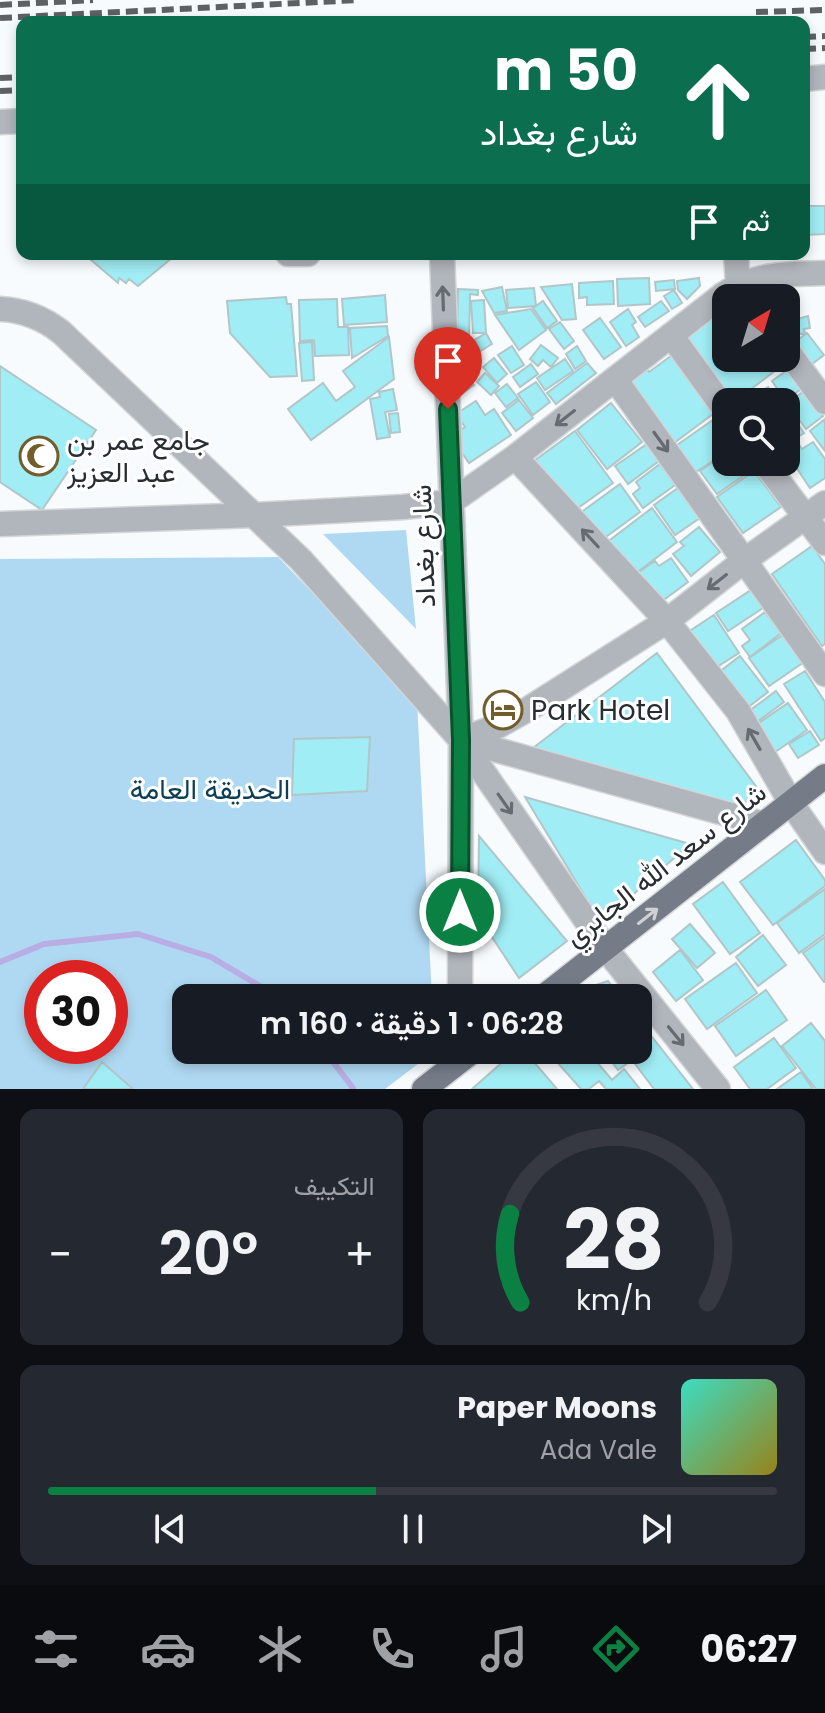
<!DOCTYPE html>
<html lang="ar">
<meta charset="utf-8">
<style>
body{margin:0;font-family:Poppins,Vazirmatn,sans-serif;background:#242831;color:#f1f3f6;direction:rtl;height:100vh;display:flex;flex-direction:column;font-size:30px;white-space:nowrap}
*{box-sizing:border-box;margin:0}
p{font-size:26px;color:#9ea1a6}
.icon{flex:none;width:44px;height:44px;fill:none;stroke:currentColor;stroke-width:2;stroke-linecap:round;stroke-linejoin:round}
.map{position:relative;height:1089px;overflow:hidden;direction:ltr}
.panel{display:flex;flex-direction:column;gap:20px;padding:20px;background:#0d0f14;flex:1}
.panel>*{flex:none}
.top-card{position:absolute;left:16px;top:16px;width:794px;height:244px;border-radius:16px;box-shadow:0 4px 12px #0003;direction:rtl;background:#0b6e4f;color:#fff;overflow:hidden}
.needle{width:52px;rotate:38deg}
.tools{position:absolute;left:712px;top:284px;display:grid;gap:16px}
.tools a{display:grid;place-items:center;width:88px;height:88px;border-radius:16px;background:#171b24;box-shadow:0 4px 12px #0003;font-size:40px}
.speed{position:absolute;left:24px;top:960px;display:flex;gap:16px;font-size:40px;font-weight:700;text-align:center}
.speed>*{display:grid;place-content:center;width:104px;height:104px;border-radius:50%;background:#171b24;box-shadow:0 4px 12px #0003;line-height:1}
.speed .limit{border:12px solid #d22;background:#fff;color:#111}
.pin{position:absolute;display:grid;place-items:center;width:68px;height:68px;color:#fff;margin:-82px -34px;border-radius:50% 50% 50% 0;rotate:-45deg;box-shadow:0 0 8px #0007}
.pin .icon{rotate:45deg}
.me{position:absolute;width:88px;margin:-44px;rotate:0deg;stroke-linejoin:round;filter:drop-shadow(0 0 6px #0008)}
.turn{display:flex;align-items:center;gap:28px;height:168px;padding:0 40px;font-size:36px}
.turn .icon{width:104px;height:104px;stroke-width:2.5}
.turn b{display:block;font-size:56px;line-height:68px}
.then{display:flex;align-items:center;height:76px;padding:0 40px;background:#0003;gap:16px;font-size:30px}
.big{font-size:60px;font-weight:600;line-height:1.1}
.panel .card{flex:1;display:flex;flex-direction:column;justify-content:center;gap:12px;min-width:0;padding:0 28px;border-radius:16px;background:#242831}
.panel .dial{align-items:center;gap:0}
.dial svg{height:208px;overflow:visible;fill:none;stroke:#363941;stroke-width:7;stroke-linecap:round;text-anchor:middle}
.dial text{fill:#f1f3f6;stroke:none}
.song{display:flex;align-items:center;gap:24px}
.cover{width:96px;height:96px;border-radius:12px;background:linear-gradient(135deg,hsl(170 70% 55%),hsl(50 70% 35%))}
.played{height:8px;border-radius:4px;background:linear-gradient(90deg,#0b8043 45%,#363941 45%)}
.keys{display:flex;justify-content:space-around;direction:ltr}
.heat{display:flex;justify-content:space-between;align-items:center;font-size:44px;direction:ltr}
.panel .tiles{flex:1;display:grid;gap:20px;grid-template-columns:1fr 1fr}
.card:last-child{grid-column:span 2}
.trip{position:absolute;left:172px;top:984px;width:480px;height:80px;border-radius:16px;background:#171b24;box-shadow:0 4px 12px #0003;font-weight:600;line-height:80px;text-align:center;direction:rtl}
.dock{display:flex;height:128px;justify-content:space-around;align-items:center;background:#090b0e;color:#9ea1a6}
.dock .icon{width:56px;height:56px}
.dock .active{color:#0b8043}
.dock b{font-size:36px;color:#f1f3f6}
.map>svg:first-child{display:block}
.green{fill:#afd9f2;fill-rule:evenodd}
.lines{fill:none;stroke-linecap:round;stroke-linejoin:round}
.stream{stroke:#b9aee3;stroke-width:6}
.building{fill:#a1edf5;stroke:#b0c6c8;stroke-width:2}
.minor-casing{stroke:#d2d6d8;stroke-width:27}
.major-casing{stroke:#d2d6d8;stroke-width:27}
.minor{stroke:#b1b5bc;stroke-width:24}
.major{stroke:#757c88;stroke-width:24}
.rail{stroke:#5b6165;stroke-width:6;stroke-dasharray:12 6;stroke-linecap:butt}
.oneway{stroke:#656b70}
.oneway2{stroke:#cfd1d5}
.route-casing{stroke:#07532c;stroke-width:20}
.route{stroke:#0b8043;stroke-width:14}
.labels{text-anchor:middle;stroke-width:6;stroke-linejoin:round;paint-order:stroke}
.poi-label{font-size:28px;fill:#272e32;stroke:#fff;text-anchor:start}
.street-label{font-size:28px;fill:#272e32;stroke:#fff}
.park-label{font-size:28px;fill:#0e3e55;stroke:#fff}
</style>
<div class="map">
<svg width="825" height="1089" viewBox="0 0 825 1089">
<rect width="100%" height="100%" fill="#f7fbfd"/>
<!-- green -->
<path class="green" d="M406,530L416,629L323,534Z
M278,557L417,701L432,998H186V1050L435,1051L385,1089H0V559ZM42,978H110V1046H42Z"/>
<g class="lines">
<!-- stream -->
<path class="stream" d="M0,962L44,944L138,934L211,957L280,998
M324,1050L353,1088"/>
</g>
<!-- building -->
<path class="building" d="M804,206H825V234L804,235Z
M84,254H168L172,258L138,286L129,279L126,283L119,278L118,283Z
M649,278L650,304L618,306L617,279Z
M699,278L700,286L687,299L678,290L677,281Z
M674,280L675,289L656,291L655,282Z
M613,281L614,304L587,305V297L579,298V283Z
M572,284L576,319L562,320L541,287Z
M502,287L507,311L494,313L482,291Z
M534,288L536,306L508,308L506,290Z
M458,289L478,290V295L470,294L469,342H457Z
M674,290L682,303L672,309L664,296Z
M385,295L387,322L344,325L342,299Z
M286,297L287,304H291L297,376L270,377L230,333L227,301Z
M337,299L338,327H348L349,355L315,356L314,340L300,341L299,300Z
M484,300L486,333H473L471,301Z
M543,301L557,321L547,328L533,308Z
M661,301L669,311L645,327L638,317Z
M531,309L546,330L519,350L495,315Z
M628,309L636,322L632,325L639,337L626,346L610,322Z
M726,314V358H773L780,367L734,402L682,340L713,316Z
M808,316L810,328L804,329L805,333L790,336L788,324L790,321Z
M600,318L621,347L604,359L583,330Z
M560,322L574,341L564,349L549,329Z
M387,326L388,336L352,358L350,328Z
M486,333L492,344L464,361L458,350Z
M807,333L824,355L812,364L795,342Z
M389,337L394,379L311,440L288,409L323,383L336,401L355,387L343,371Z
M312,342L314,380L302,381L299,343Z
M541,345L558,358L551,367L543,360L538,366L530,359Z
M512,346L524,365L511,373L498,355Z
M577,346L586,361L575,369L566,354Z
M671,356L713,414L674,443L628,379L645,367L649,372Z
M494,358L507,374L497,383L483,367Z
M565,359L573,371L545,390L537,378Z
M587,363L596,373L556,404L547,393Z
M531,364L538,374L520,387L513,377Z
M0,366L96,430L42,510L0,482Z
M790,368L803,388L785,400L772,381Z
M485,373L499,386L491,395L477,382Z
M467,375L474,385L457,397L450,387Z
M536,382L550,402L533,415L518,394Z
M507,384L518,398L506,407L495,393Z
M768,387L778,402H753L750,398Z
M393,389L397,410L385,412L390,437L377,439L370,399L380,397L379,392Z
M804,391L823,416L806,429L787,403Z
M519,400L533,418L516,431L502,413Z
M476,401L485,415L494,409L511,435L469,463L451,437L465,427L456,414Z
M611,403L642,442L607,469L577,430Z
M398,413L400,432L391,433L389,414Z
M791,414L804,433L786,445V418Z
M717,417L726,429V452L696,472L677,445Z
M825,419V451L810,431Z
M575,431L613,483L571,513L534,461Z
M796,440L802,449L813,442L825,459V478L810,488L786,452V447Z
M647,444L659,461L628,484L615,466Z
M726,453V462H743L750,471L717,494L700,471Z
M660,464L675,485L643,508L633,494L640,488L636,482Z
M754,471L781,507L743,533L717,497Z
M620,484L640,512L596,544L576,516Z
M678,488L700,518L675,535L654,505Z
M652,508L677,542L631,577L606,543Z
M699,527L720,552L691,576L673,554L684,546L680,542Z
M812,546L825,564V644L822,646L772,574Z
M671,558L688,582L658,604L636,574L655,561L659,566Z
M751,590L763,608L728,631L716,613Z
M765,612L781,633L750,657L742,646L750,640L742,629Z
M714,615L739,653L709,672L685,634Z
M787,632L807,660L769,686L749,658Z
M657,653L758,789L739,809L529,751Z
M740,656L768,692L742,712L714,676Z
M805,671L825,702V738L821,741L784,684Z
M776,691L784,702L753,725L745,714Z
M788,703L807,730L772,754L753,727Z
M810,731L819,745L798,758L789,744Z
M370,737L367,791L292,795L294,739Z
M525,797L690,844L601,923Z
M479,836L567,941L519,978L478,916Z
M796,840L825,880V886L773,925L740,882Z
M723,882L760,933L730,954L693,904Z
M825,889V934L799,953L777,923Z
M690,924L715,953L697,968L672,939Z
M763,935L786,965L758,986L736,957Z
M825,937V982H824L803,953Z
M680,950L703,980L676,1001L653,972Z
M736,963L757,993L707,1029L685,999Z
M608,981L621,998H577L587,988Z
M766,990L787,1020L736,1056L715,1026Z
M638,1019L693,1089H654L632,1060L618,1070L603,1050H638Z
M811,1023L825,1041V1089H816L782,1046Z
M774,1038L796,1068L767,1089H750L734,1067Z
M516,1050H540L543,1054L534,1062L557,1089H472Z
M571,1050H587L612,1080L624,1069L640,1089H606L599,1081L589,1089H581L557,1062Z
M102,1062L133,1089H83Z
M801,1072L813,1089H777Z"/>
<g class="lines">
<!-- minor casing -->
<g class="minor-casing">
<path id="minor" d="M804,79L825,77
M0,122L22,121
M288,254H308
M442,254L461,740L460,998
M736,254L738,285L746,296
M0,309C24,310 43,318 61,332L301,560L461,740L606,949L718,1089
M671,335L726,411
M786,349L825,402
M615,379L825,674
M515,457L667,621L738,711L791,803L825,852
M764,462L825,543
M0,524L255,515L403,507L451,502L515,457L724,294C756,273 787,274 825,273
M461,740L498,726L530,708L667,621L745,560L825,503
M461,740L763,824"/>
</g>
<!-- major casing -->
<g class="major-casing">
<path id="major" d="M542,998L825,776
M424,1089L474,1050"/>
</g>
<!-- minor -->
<use href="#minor" class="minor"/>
<!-- major -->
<use href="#major" class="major"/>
<!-- rail -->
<path class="rail" d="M0,5L93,0
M756,12L825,10
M0,18L359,0
M804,37L825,36
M804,49L825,48
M0,78L22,77
M0,91L22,90"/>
</g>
<!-- one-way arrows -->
<defs><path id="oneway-shaft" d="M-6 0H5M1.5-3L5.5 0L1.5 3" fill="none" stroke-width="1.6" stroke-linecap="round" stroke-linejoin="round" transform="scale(2)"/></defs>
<g class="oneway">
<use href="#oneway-shaft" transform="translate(443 298) rotate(-92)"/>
<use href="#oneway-shaft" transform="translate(565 418) rotate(142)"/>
<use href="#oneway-shaft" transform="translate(661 442) rotate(54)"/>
<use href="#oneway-shaft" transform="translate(590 538) rotate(-133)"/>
<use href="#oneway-shaft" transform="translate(717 582) rotate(142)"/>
<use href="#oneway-shaft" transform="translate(754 739) rotate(-120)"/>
<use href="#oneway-shaft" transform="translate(505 804) rotate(55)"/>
<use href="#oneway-shaft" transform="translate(676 1036) rotate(51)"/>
</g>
<use class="oneway2" href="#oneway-shaft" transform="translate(648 916) rotate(-38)"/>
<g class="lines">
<!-- route casing -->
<g class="route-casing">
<path id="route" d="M448,409L461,740L460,912"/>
</g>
<!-- route -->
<use href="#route" class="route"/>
</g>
<!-- icons -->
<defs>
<g id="mosque-ring" transform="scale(2)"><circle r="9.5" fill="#fff" stroke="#725d2c" stroke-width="1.5"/><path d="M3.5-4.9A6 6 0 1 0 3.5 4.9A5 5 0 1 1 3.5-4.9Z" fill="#725d2c"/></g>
<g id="hotel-ring" transform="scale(2)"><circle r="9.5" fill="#fff" stroke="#725d2c" stroke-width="1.5"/><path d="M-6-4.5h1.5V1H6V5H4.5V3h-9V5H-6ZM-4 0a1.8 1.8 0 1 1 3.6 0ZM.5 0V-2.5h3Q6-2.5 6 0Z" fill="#725d2c"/></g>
</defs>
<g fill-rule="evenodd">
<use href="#mosque-ring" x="39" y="456"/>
<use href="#hotel-ring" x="503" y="710"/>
</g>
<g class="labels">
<!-- poi labels -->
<g class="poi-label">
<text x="67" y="450">جامع عمر بن<tspan x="67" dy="32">عبد العزيز</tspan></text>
<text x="531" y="720">Park Hotel</text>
</g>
<!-- street labels -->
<g class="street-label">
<text transform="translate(423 546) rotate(-92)" y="10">شارع بغداد</text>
<text transform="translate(665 864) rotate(-38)" y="10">شارع سعد الله الجابري</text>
</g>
<!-- park labels -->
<g class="park-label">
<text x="210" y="799">الحديقة العامة</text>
</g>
</g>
</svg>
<div class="tools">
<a><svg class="needle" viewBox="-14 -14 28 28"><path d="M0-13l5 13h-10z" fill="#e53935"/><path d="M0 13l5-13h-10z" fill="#9ea1a6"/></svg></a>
<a><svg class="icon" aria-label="search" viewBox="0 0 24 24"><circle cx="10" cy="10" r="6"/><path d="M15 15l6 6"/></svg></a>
</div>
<div class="speed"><div class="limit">30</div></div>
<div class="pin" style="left:448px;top:409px;background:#d93025"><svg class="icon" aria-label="arrive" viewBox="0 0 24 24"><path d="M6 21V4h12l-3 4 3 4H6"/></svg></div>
<svg class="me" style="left:460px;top:912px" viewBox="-20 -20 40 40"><circle r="17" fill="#0b8043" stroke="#fff" stroke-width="3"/><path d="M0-11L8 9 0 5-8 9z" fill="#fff"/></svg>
<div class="trip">06:28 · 1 دقيقة · 160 m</div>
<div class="top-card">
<div class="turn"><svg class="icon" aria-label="ahead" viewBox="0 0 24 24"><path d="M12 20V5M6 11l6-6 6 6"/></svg><div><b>50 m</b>شارع بغداد</div></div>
<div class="then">ثم<svg class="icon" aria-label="arrive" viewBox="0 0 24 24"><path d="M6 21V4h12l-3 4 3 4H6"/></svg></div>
</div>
</div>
<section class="panel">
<div class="tiles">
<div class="card dial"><svg viewBox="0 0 100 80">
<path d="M14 69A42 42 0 1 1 86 69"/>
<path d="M14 69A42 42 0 0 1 10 35" stroke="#0b8043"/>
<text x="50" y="56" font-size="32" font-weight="700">28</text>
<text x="50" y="72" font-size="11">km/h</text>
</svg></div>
<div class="card"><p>التكييف</p>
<div class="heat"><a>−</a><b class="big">20°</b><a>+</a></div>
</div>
<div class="card">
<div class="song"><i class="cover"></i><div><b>Paper Moons</b><p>Ada Vale</p></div></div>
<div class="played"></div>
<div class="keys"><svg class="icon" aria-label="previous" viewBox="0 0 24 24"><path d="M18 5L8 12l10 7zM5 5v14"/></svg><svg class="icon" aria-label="pause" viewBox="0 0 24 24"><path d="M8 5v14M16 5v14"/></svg><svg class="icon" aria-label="next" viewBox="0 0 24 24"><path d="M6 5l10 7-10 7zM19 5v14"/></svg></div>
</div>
</div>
</section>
<nav class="dock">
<b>06:27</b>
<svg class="icon active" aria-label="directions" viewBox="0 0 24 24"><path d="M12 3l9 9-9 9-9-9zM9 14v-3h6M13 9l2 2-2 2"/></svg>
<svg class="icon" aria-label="music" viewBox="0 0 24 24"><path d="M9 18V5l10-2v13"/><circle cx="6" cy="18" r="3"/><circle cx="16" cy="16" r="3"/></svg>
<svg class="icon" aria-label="phone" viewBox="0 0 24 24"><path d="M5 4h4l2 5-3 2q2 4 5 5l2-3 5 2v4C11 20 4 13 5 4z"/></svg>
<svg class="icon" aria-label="climate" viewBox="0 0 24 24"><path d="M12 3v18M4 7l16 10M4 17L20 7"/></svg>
<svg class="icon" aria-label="car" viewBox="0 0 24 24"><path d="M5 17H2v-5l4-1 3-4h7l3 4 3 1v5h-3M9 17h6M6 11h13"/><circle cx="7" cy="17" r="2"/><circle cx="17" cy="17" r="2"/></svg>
<svg class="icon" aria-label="filters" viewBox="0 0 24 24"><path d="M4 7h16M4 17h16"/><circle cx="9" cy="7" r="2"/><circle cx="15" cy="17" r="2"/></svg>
</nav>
